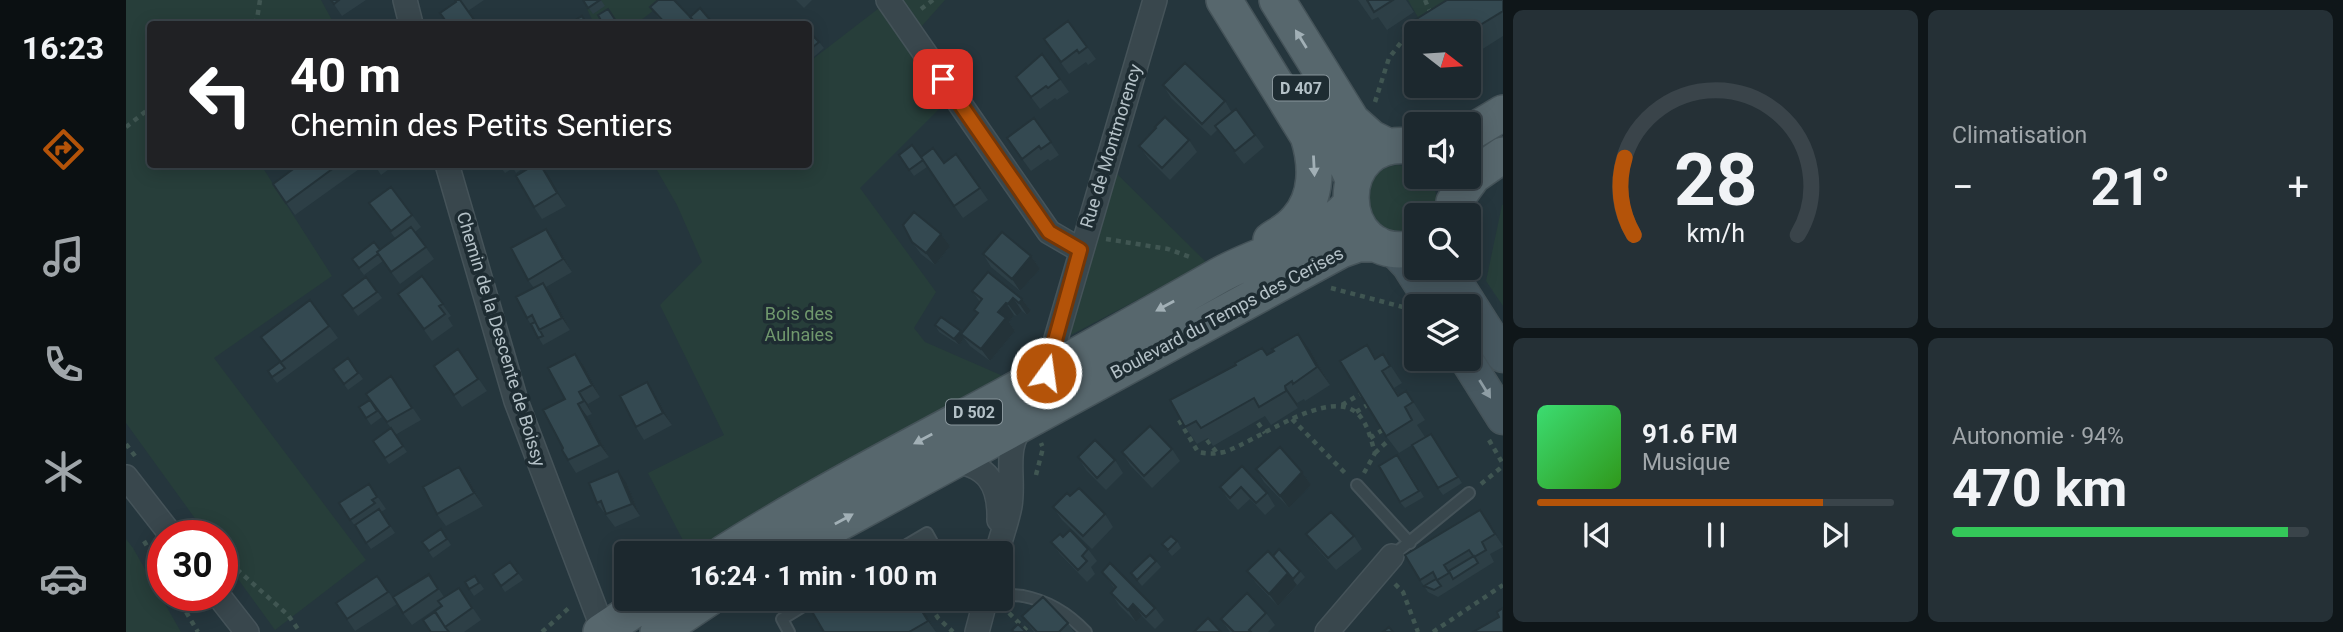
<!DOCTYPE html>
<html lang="fr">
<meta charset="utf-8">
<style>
body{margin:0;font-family:Roboto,sans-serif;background:#253036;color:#f1f3f6;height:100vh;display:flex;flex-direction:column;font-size:26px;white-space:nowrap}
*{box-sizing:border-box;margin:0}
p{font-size:23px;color:#a0a6aa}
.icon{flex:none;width:38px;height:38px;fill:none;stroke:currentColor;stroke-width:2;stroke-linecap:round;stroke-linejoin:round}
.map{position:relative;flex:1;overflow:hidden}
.details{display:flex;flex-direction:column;gap:10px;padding:10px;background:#0f1619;width:840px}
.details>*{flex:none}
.guide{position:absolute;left:21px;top:21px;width:665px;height:147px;border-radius:7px;box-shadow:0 4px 18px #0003,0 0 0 2px #3a444a;background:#202124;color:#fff;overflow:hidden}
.needle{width:46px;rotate:107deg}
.buttons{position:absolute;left:1278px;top:21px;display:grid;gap:14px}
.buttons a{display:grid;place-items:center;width:77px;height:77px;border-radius:7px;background:#1c282e;box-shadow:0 4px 18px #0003,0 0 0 2px #3a444a;font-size:35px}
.speed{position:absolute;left:21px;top:520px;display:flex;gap:14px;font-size:35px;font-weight:700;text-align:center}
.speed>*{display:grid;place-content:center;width:91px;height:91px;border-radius:50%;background:#1c282e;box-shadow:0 4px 18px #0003,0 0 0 2px #3a444a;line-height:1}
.speed .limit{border:10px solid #d22;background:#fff;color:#111}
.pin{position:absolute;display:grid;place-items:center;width:60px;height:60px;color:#fff;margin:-30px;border-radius:14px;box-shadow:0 4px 10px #0006}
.me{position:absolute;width:77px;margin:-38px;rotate:14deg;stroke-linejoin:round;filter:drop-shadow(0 0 5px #0008)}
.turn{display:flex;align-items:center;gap:24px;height:147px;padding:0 28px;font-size:32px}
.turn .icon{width:91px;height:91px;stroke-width:2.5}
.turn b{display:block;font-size:49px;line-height:60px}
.big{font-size:52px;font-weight:700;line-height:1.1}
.details .card{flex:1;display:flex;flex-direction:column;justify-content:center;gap:10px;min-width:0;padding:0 24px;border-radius:10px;background:#253036}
.details .dial{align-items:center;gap:0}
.dial svg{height:182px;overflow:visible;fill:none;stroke:#3a444a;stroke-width:7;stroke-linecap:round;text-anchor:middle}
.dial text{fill:#f1f3f6;stroke:none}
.song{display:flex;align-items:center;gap:21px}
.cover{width:84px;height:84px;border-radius:10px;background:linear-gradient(135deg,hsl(140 70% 55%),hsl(110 70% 35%))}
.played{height:7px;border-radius:4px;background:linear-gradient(90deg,#b45309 80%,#3a444a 80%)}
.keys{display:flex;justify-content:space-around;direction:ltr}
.heat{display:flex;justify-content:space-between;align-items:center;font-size:38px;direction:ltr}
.charge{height:10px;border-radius:5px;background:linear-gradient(90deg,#34c759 94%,#3a444a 0)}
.details .tiles{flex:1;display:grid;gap:10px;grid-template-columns:repeat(2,1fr)}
.trip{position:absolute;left:488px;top:541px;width:399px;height:70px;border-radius:7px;background:#1c282e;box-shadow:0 4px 18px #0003,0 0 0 2px #3a444a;font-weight:700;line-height:70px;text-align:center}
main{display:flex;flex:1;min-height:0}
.tab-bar{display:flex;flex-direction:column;width:126px;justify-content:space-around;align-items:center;background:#0b1012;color:#a0a6aa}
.tab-bar .icon{width:49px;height:49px}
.tab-bar .current{color:#b45309}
.tab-bar b{font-size:32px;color:#f1f3f6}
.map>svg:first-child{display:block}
.green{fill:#273e3a}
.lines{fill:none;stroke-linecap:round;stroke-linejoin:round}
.lane-casing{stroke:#455359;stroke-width:14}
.street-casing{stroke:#455359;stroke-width:26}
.secondary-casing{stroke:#455359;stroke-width:35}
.primary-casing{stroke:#455359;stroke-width:38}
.path{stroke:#405652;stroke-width:4.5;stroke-dasharray:5 5;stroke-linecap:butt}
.lane{stroke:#39474d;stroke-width:10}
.street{stroke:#39474d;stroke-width:23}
.secondary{stroke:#475860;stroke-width:32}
.primary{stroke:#57676d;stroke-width:35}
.wall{fill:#2d3f46}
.shaded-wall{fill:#243339}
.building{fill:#344951;stroke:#243339;stroke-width:2}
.oneway{fill:#a2b0b6}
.oneway2{fill:#8e9da4}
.route-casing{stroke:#753606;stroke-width:18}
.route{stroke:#b45309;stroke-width:12}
.labels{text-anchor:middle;stroke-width:7;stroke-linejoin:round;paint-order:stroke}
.shield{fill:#1e2c32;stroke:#88959b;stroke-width:2}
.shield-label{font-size:16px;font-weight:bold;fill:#b5c2c8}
.street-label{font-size:18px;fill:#b5c2c8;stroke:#1e2c32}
.park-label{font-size:18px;fill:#70986d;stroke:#1e2c32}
</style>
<main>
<nav class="tab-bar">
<b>16:23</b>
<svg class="icon current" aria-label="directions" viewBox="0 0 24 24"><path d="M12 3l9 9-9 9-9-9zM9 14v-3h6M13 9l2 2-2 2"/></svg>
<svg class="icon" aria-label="music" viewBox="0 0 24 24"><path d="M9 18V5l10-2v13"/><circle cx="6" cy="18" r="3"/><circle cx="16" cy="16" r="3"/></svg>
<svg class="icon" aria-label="phone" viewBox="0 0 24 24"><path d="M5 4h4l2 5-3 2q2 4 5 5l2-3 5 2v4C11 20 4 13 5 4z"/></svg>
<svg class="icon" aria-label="climate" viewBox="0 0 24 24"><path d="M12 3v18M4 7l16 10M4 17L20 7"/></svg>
<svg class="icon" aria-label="car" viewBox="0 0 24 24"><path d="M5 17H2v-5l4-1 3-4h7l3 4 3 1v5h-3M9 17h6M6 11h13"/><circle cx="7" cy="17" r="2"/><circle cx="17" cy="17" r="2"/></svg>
</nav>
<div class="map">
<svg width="1377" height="632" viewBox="0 0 1377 632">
<rect width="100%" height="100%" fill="#25363d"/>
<!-- green -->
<path class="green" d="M0,0H195L207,22L203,24H24V164L135,165L206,276L88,358L240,560L149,630L96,557V536L81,535L0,423Z
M457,0H541L510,24H468Z
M762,0H819L787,36Z
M1282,0H1358L1301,33Z
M757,5L822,100L734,188L810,292L788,328L799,342L877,376L563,552L522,473L598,435L534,305L576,262L551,205L528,165L682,164L683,62Z
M1271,165L1290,168V177H1302C1312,189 1312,201 1306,215H1290V230C1240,249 1222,171 1271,165Z
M985,168L1081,263L945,335L943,328Z
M1376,205H1377V306L1360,281Z
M0,539L7,548L55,632H0Z"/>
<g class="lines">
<!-- lane casing -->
<g class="lane-casing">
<path id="lane" d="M1231,485L1284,543
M767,553L801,533L812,553
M1266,556L1343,493
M875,594C882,595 890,595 897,596C923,601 943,614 960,632
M663,632L656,619L690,598"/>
</g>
<!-- street casing -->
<g class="street-casing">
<path id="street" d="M279,0L285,24
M762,0L923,232L954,250
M321,164L390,401L478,632
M920,373L1029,0
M825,461C861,464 874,484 873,520
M0,477L46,536
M871,553C875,537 881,522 884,506C889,477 876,445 899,423
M92,595L121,632
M851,632L860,598
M1201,632L1266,556"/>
</g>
<!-- secondary casing -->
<g class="secondary-casing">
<path id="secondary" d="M1267,249L1282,265L1308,306
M1321,268L1377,356
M1340,359L1377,418"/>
</g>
<!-- primary casing -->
<g class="primary-casing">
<path id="primary" d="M1098,0L1182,136C1191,164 1192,197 1171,220C1164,229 1154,234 1145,240
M1151,0L1226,121L1245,138L1263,147
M1184,103L1211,144L1227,179
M1342,134L1377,113
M1290,147C1202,130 1205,267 1290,248
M1328,202L1347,176L1377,155
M598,553C688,496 783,447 876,397C949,357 1022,316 1094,275C1137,251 1191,242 1224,205
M658,553L1215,250L1232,244H1251
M475,632L526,598
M532,632L583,598"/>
</g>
<!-- path -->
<path class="path" d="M1299,0L1304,12
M795,9L807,0
M128,24L131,19L134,0
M1249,102L1263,58L1283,32
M0,127L24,108
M980,239L1042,249L1067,258
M1346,257L1351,221
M1205,288L1277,307
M1216,405L1236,393
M1230,412L1243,404
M1166,419L1222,476
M1053,420L1072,452C1082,454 1089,454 1098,452C1130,442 1203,386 1232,414C1242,424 1245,440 1249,453L1238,473
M1132,423L1139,433
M1244,438L1258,429
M1081,440L1091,453
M1363,440L1377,464
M0,444L9,456
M1249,453L1264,439
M910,475L917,448L915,443
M1355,484L1377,466
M18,541L37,573
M96,556L162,615L174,632
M1269,584L1277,592L1292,632
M50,595L72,632
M799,598L812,618L827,632
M883,613L902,632
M416,632L444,607
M1307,632L1377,585"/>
<!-- lane -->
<use href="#lane" class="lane"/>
<!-- street -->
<use href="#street" class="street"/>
<!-- secondary -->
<use href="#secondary" class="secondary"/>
<!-- primary -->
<use href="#primary" class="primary"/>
</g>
<!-- wall -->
<path class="wall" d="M205,0H240L216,16Z
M329,0H358L342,11Z
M457,0H475L479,6L467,14Z
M670,0H686L678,8Z
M1232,0H1280L1288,12L1261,30L1252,17L1246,20Z
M1377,0V36L1344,57L1342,55V33Z
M524,7L564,17L574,8L587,24H537Z
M942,21L970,59L962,65L960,62L943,74L918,39Z
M682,37L693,42L698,48L682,62Z
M916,54L943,92L931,100L929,98L914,109L890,77Z
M1037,85L1099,101L1106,113L1110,109L1138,147L1118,164L1091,130L1085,136L1045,98Z
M908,118L933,155L924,161L922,159L905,171L881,138Z
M1063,140L1071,152L1044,180L1022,158L1013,146Z
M830,154L862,200L837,218L801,167L788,176L773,155L795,157L818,163Z
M174,164H234L236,167L169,215L147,184Z
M248,164H270L255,175Z
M372,164H404L390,173L387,168L379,173Z
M414,164L440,206L416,219L408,207Z
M243,203L286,215L295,227L289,232L308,259L274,284L257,261L238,275L226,259L254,250L269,238Z
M420,229L429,241L446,272L420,287L426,295L444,330L417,345L401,318L408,288L402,280Z
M815,234L824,246L809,265L795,254L786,242Z
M857,254L905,256L914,269L894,291L865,267Z
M296,276L325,316L322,318L327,326L306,341L272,294Z
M240,277L256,298L232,316L216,295Z
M846,291L896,299L905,311L901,315L896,311L891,316L888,315L883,322L889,331L864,361L844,346L838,338L833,345L813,332L809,325L835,331L836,333L851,314L848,310L854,302Z
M184,300L212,338L151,383L146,377Z
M1241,345L1250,358L1257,354L1276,383L1268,388L1273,395L1280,391L1299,420L1291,425L1299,437L1273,453L1260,436Z
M332,349L361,391L336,407L308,366Z
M1148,351L1185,352L1204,385L1179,401L1178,399L1171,403L1172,408L1145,425L1139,416L1087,446L1082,438L1071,444L1059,427L1141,355Z
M449,354L458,366L474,397L462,404L466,414L461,416L483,457L450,473L442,460L437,448L439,399Z
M222,358L237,379L222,390L207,369Z
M265,376L295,420L269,435L281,452L263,464L247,441L265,428L240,394Z
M521,382L529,395L546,425L518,440L510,427Z
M244,400L256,417L245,425L233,407Z
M1305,434L1336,483L1317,495L1312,488Z
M1046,449L1054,461L1026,488L1004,465L996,452Z
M952,457L989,460L997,473L980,490L960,470Z
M1276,461L1298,497L1279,508L1274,502Z
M1116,466L1141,493L1149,506L1139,515L1124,499L1112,510L1102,499L1094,487Z
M333,467L342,479L357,506L320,526L311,514Z
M1130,469L1176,472L1185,485L1163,508L1138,482Z
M243,484L260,509L255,512L269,533L245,549L213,503Z
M501,484L514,516L489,527L471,503Z
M944,496L979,514L987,527L966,549L936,520L927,507Z
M1363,522L1377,546V547L1364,554L1368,562L1312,597L1302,592L1294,580Z
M315,529L325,545L307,558L296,542Z
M1180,534L1228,536L1236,549L1210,570L1189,546Z
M937,537L962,549L971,561L965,567L969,574L961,582L934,554L925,542Z
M1051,541L1055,548L1046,556L1036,544Z
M1030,561L1035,567L1016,586L1005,573Z
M384,562L397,580L379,592L367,574Z
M1121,571H1174L1179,577L1152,606L1130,583Z
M976,572L1029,608L1038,620L1029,629L1016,616L1010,622L993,605L985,593L989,589Z
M303,574L318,597L333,588L355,620L338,632H305L309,612L316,606L315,605L286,625L277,613Z
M251,576L271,604L229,631L210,603Z
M349,576L358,589L348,596L339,582Z
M688,598H790L810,632H698Z
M1140,613L1149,625L1142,632H1104L1095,619Z
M896,616L942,623L948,632H908Z"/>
<!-- shaded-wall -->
<path class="shaded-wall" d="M414,164L422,175L440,206L431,193Z
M420,229L429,241L446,272L437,259Z
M815,234L824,246L809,265L800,253Z
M905,256L914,269L894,291L886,279Z
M417,283L426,295L444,330L436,318Z
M887,298L896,311L891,316L882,304Z
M896,299L905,311L901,315L893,303Z
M880,303L888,315L883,322L889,331L864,361L855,349L872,312Z
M835,331L839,337L835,334L838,338L833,345L828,339Z
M1172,334L1185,352L1204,385L1191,367Z
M449,354L458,366L474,397L466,385Z
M521,382L529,395L546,425L537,413Z
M1159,386L1171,403L1172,408L1160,391Z
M453,392L462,404L466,414L458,401Z
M452,404L461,416L483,457L474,445Z
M333,467L342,479L357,506L348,493Z
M492,471L501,484L514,516L506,504Z
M1176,472L1185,485L1163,508L1154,496Z
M1354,510L1363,522L1377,546L1369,534Z
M1162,573L1171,585L1152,606L1143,594Z
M788,598H790L810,632L802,621Z
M1007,604L1016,616L1010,622L1002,610Z"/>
<!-- building -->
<path class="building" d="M205,0H213L208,4Z
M329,0H334L351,24H322L314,13L330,2Z
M457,0H474L462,8Z
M532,0H548L571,24H540L524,7Z
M1241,0H1267L1248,12Z
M1321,0H1377V11L1341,33H1290V49L1276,28Z
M574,8L585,21L582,24H571L564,17Z
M482,9L490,21L484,24H477L472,15Z
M456,16L459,21L454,24H451L448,21Z
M942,21L961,47L953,53L951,50L935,62L918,39Z
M685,34L693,42L682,51V37Z
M916,54L934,79L922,88L920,86L905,97L890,77Z
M1059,63L1099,101L1076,124L1037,85Z
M1110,109L1129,135L1109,151L1089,126Z
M1039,117L1063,140L1036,168L1013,146L1030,128L1029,127Z
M908,118L925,142L915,149L913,146L896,159L881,138Z
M786,145L797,160L783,170L773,155Z
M807,148L818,163L830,154L854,188L828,206L795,157Z
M174,164H213L160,203L147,184Z
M410,164H414L431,193L408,207L390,176Z
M265,187L286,215L265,231L243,203Z
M788,212L815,234L800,253L786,242L777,225Z
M285,227L300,247L265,272L251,252Z
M420,229L437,259L402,280L385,248Z
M876,232L905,256L886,279L857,254Z
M248,242L254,250L251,252L252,254L233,268L226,259Z
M862,272L896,299L893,303L887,298L882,304L880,303L872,312L880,318L855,349L835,334L852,313L848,310L856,299L846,291Z
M296,276L317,304L313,306L319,314L298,329L272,294Z
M240,277L251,292L227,309L216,295Z
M417,283L436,318L413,330L406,315L401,318L390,297Z
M184,300L203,326L155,362L135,337Z
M815,317L835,331L828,339L809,325Z
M409,322L417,336L412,338L405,324Z
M1172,334L1191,367L1167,384L1166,381L1159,386L1160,391L1133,407L1128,398L1075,428L1070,421L1059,427L1044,400L1110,365L1109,363L1136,348L1141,355L1148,351L1146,349Z
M1241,345L1249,359L1257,354L1264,366L1256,371L1272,396L1280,391L1287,402L1279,407L1286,420L1260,436L1214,361Z
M332,349L352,379L328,395L308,366Z
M449,354L466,385L453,392L458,401L452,404L474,445L442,460L436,450L437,448L417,410L439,399L422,368Z
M222,358L232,373L218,384L207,369Z
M154,362L159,368L146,377L142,371Z
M265,376L286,408L261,422L240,394Z
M521,382L537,413L510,427L494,396Z
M244,400L251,411L240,418L233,407Z
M1024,426L1046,449L1018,476L996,452Z
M265,428L277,446L259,458L247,441Z
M1305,434L1332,477L1312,488L1286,445Z
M969,440L989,460L971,478L952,457Z
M1154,447L1176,472L1154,496L1130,469Z
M1271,455L1293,491L1274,502L1253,466Z
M1116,466L1141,493L1130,503L1115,487L1104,498L1094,487Z
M333,467L348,493L311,514L297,487Z
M492,471L506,504L480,514L475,501L471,503L463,483Z
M243,484L251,497L246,500L249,503L224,520L213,503Z
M953,488L979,514L957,536L927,507L941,493L944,496Z
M253,509L264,526L240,543L229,525Z
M1354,510L1369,534L1356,542L1360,550L1348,557L1343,550L1318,565L1323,573L1311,580L1307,572L1294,580L1279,555Z
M1205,512L1228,536L1202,558L1180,534Z
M315,529L321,539L303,551L296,542Z
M944,530L962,549L956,556L961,561L952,570L925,542L934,534L937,537Z
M1045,536L1051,541L1042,550L1036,544Z
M1153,549L1174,571L1167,579L1147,556Z
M1142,551L1162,573L1143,594L1121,571Z
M1024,555L1030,561L1011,580L1005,573Z
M1348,556L1352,563L1327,579L1323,571Z
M384,562L392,573L375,586L367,574Z
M984,563L1029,608L1020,617L1007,604L1002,610L985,593L990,587L976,572Z
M303,574L307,581L303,575L267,597Z
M303,575L312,589L277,613L267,597Z
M251,576L262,592L221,619L210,603Z
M349,576L353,583L343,589L339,582Z
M1310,579L1315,586L1308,590L1298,586Z
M333,588L346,608L319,627L309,611L316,606L312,601Z
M1121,593L1140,613L1123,630L1125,632H1108L1095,619Z
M917,597L942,623L933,632H911L896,616Z
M688,598H788L802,621L783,632H698L681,603Z
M1377,608V632H1347L1373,617L1371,612Z
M309,612L319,627L323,632H305L297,620Z
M1082,618L1095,632H1068Z
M892,624L900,632H888L886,630Z
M1263,627L1267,632H1257Z"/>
<!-- one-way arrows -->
<defs><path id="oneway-solid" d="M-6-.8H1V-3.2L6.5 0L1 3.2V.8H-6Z" transform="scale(1.75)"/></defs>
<g class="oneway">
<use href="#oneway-solid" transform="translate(1175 39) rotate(-122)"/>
<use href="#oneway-solid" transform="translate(1188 166) rotate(87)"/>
<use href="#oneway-solid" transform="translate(1039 306) rotate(151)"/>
<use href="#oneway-solid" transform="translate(797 439) rotate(152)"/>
<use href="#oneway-solid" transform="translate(718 519) rotate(-29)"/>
</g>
<use class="oneway2" href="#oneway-solid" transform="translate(1359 389) rotate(58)"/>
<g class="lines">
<!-- route casing -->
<g class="route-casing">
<path id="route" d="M817,79L923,232L954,250L920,373"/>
</g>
<!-- route -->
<use href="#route" class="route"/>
</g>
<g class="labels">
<!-- shield labels -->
<g class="shield">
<rect x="1147" y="75.5" width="56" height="25" rx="5"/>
<rect x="820" y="399.5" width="56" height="25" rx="5"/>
</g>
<g class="shield-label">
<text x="1175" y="94">D 407</text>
<text x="848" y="418">D 502</text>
</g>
<!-- street labels -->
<g class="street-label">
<text transform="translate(985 146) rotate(-73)" y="6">Rue de Montmorency</text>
<text transform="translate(1101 313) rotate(-28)" y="6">Boulevard du Temps des Cerises</text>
<text transform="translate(375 339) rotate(73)" y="6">Chemin de la Descente de Boissy</text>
</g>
<!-- park labels -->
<g class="park-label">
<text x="673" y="320">Bois des<tspan x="673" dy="21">Aulnaies</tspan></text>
</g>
</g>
</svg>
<div class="buttons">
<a><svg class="needle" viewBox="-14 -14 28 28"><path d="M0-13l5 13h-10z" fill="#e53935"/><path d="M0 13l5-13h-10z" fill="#a0a6aa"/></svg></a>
<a><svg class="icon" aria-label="sound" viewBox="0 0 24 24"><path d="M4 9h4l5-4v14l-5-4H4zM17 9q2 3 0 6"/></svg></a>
<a><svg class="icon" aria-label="search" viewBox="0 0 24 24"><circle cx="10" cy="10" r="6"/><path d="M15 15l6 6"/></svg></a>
<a><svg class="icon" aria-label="layers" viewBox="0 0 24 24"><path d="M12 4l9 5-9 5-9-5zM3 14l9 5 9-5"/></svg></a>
</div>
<div class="speed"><div class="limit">30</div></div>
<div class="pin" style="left:817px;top:79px;background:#d93025"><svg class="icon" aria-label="arrive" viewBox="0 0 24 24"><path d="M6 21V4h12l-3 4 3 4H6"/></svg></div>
<svg class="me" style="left:920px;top:373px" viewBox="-20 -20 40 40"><circle r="17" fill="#b45309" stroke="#fff" stroke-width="3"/><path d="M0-11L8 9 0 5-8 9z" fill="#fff"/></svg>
<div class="trip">16:24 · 1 min · 100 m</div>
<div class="guide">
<div class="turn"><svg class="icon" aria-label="left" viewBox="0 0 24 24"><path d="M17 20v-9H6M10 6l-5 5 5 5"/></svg><div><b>40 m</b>Chemin des Petits Sentiers</div></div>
</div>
</div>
<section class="details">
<div class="tiles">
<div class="card dial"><svg viewBox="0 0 100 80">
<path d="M14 69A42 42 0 1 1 86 69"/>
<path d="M14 69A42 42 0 0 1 10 35" stroke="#b45309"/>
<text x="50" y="56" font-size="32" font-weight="700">28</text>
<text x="50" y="72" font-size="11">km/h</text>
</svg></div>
<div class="card"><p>Climatisation</p>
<div class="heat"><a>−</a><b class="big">21°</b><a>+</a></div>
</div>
<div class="card">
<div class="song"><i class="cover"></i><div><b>91.6 FM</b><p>Musique</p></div></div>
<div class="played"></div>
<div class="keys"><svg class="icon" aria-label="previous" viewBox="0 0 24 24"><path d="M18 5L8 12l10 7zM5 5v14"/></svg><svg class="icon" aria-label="pause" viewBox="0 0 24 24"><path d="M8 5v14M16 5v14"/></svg><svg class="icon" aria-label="next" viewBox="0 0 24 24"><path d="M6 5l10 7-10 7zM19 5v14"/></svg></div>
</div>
<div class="card"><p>Autonomie · 94%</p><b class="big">470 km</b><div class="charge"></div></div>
</div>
</section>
</main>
